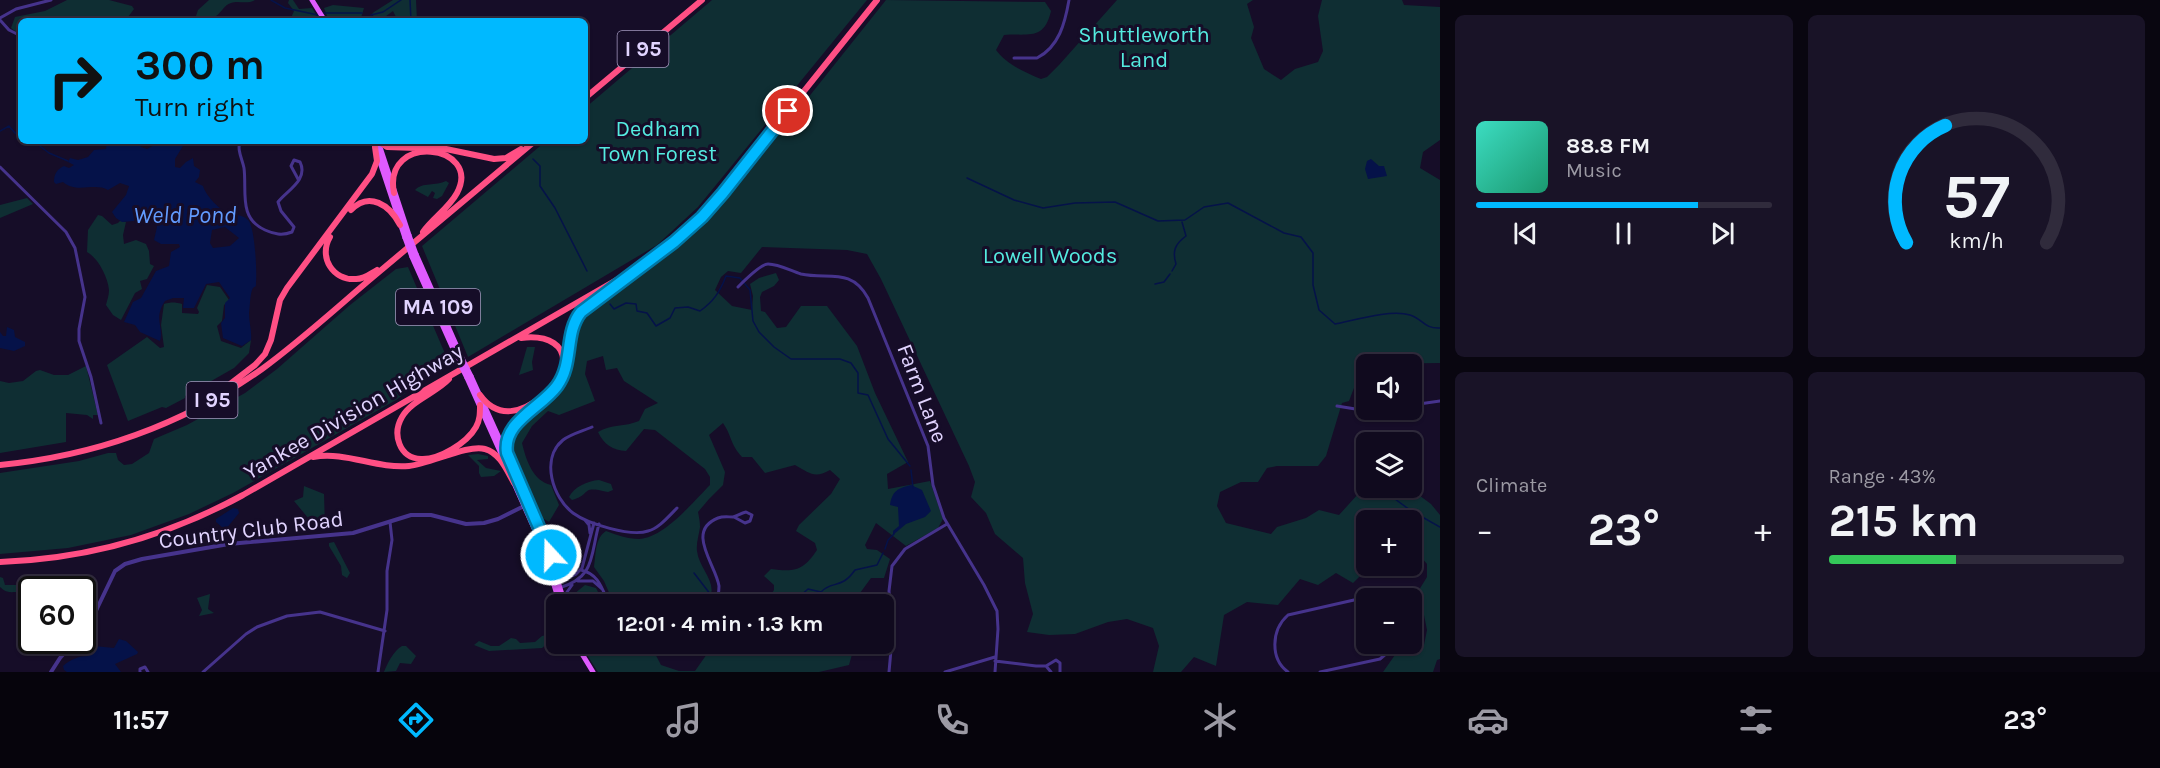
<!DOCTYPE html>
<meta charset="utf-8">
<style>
body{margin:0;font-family:Karla,sans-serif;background:#191327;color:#f1f3f6;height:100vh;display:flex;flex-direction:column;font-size:22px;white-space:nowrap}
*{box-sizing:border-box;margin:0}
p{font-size:20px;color:#9c9aa4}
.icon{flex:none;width:33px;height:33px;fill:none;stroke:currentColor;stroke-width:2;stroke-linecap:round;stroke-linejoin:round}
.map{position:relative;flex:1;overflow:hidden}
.drawer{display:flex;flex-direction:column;gap:15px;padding:15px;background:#090610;width:720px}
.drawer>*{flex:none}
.banner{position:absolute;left:18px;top:18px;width:570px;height:126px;border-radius:9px;box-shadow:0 2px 4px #0004,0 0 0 2px #302b3c;background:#00b9ff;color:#111;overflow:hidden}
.controls{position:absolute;left:1356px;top:354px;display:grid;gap:12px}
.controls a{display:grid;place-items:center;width:66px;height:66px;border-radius:9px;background:#100a1e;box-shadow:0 2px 4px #0004,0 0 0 2px #302b3c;font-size:30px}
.speed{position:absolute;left:18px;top:576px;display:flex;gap:12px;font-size:30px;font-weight:700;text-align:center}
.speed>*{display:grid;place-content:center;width:78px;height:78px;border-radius:50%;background:#100a1e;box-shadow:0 2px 4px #0004,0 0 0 2px #302b3c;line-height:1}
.speed .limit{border:3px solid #111;border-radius:9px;background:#fff;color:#111}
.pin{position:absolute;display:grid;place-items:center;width:51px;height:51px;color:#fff;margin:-26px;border:3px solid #fff;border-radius:50%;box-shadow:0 2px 6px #0007}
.me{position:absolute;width:66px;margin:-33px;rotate:339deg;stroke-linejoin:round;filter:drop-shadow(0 0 4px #0008)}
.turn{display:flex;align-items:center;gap:21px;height:126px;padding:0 18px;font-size:27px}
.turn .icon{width:78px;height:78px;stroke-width:2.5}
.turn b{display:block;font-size:42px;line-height:51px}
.big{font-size:45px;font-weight:700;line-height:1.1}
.drawer .card{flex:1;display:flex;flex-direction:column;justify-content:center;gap:9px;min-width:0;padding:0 21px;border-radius:9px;background:#191327}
.drawer .dial{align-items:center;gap:0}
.dial svg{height:156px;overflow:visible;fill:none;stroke:#302b3c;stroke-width:7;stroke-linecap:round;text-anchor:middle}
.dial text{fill:#f1f3f6;stroke:none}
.song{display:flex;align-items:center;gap:18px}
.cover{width:72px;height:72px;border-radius:9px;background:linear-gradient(135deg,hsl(170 70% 55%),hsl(160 70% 35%))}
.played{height:6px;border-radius:3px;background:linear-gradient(90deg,#00b9ff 75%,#302b3c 75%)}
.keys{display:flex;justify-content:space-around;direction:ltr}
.heat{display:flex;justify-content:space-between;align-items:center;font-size:33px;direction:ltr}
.charge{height:9px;border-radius:4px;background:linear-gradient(90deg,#34c759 43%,#302b3c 0)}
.drawer .tiles{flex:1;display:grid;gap:15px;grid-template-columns:repeat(2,1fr)}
.trip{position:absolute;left:546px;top:594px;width:348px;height:60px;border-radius:9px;background:#100a1e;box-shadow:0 2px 4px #0004,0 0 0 2px #302b3c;font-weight:700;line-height:60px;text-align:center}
.dock{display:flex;height:96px;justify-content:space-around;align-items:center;background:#06040c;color:#9c9aa4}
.dock .icon{width:42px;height:42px}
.dock .selected{color:#00b9ff}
.dock b{font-size:27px;color:#f1f3f6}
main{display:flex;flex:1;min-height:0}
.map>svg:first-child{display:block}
.green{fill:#0f2e33}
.water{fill:#051249;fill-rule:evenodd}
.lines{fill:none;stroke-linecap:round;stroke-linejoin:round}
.stream{stroke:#051249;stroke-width:1.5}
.minor{stroke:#46338c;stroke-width:3}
.tertiary{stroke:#46338c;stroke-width:4}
.primary{stroke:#df5bff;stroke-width:5}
.motorway{stroke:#ff4f84;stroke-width:6}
.primary-bridge{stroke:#df5bff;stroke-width:5}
.route-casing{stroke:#0078a6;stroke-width:15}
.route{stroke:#00b9ff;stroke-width:10}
.labels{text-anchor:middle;stroke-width:6;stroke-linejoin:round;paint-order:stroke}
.shield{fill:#160d28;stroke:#a498be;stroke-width:1.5}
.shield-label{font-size:21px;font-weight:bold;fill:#e1d4ff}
.park-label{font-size:22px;fill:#54ebe0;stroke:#160d28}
.street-label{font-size:22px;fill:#e1d4ff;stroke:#160d28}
.water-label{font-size:24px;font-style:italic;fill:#629bff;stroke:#160d28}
</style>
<main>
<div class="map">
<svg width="1440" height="672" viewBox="0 0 1440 672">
<rect width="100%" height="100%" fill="#160d28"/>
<!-- green -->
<path class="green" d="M67,0H109L132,6L134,9L125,21H21V36L11,28L15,17L45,11Z
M209,0H255C246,5 239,0 231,3C224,5 222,12 216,16H196L198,10Z
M289,0H293L299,9L312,8L320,21H298L291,18L294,11L288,3Z
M393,0H416L417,21H398L393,11L382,19L374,17L372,14L374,12Z
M712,0H867L698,207L657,245L468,357L422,246L546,141H585V108Z
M886,0L1045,2L1051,11C1044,41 1029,33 1004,35L996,50C1007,65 1025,72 1041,79L1047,77L1059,65L1117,0H1253L1247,4L1254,27L1251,38L1264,69L1281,80L1295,69L1318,62L1323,51L1318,16L1322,0H1402L1404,5L1440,7V140L1423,152L1420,168L1440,180V363L1366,364V381L1357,380L1349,401L1342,403L1326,456L1318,466H1277L1267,468L1258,482H1241L1220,492L1217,506L1226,523L1271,534L1277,527L1306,518L1319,510L1339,515L1359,493L1366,465V488H1412V460L1424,462L1416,493L1431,504L1440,515V659L1437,660L1433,672H1383L1402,645H1424L1427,630L1419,590L1427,577V564L1421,557L1412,558V520H1366V566H1393L1387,569L1365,571L1353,583L1336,573L1318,585L1300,579L1278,605L1247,602L1224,615L1216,666L1194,657L1181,672H1153L1159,646L1153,628L1127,619L1108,622L1075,634L1049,635L1027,632L1033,614L1025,583L1023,558L995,534L986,513L971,497L975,482L969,466L881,279L867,254L847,250L762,247L741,273L728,271L721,277L715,290L732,306L752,310L753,296L750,284L759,278L776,273L779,280L774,286L762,292L760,297L761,311L765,312L777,328L786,327L801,306H827L857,346L875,393L908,462L887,474L888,489L930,481L943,519L938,528L906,546L876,523L865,545L867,549L877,550L890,559L884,578H871L852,604H720L722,601L739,596L748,597L759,593L770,596L774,590V585L764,576L771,569C795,572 803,571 817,550L815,543L796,531L799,525L831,494L840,479L830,470C814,479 810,473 795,465L765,473L752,457H742C730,444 732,436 723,423L709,435L725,472L723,485L709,499L698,512C699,517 700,522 700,527C699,535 696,543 697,551C699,570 722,585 706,604H614L604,581L594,567C596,554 595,538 606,531C617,535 627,539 639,539C664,538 693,502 710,485V477L705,469L655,430L644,429L626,451C613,450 604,445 598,432C611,424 625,427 639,421L645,409L658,403L624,381L617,368L606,370L603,356L587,361L585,374L595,401L559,415L548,411L532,426L522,443C526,460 533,481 551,485L559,505L549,522L539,516L510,450V440L514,431L560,390L568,371L581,317L662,260L705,223L737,187Z
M333,5L364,8L360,21H329L324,8Z
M446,181L449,183L442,196L437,199L433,198L435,193L432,191L428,197L415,190C422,182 436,186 446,181Z
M27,198L33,204L0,218V205Z
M98,215L102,216L112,225L118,223L120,221L126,222L123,235L124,244L136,240L146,244L149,251L150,264L154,266L147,279L140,281L142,289L135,293L121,320L113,315L106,305C107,300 109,296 109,290C108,277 98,258 87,252L88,230Z
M408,267L446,356L425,379L396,400L233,493L189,514L131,535L68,548L0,554V473L79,461L108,453H116L118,460L124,465L132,464L149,453L154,439L187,425L245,393L277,369L350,305L396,269Z
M207,285L220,287L229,300L224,305L222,321L217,326L221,341L241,348L251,340L249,353L234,368L185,396V398L166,408L162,407L128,421L107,365L147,337L160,348L164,347L161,325L164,304C171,302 175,302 182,304V313L198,314L199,312L197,308Z
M527,347H535L532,362L533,370L519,375Z
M86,366L98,415H93V419L87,415L66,413V442L0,453V381L9,383L23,381L36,371L40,370L54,375H68Z
M478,454L488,456V459L477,460L486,468L501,471L494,476L481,477L479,473V466L468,455Z
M599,480L611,484L613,490L608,492C579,485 593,494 572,500L569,497C574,487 587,481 599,480Z
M304,486L324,494L325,527L314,525L294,501L303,497Z
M334,542L350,573L347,578L342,575L341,566L329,546V543Z
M40,574H47L55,583H68L75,589H58L54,587C51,589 14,593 9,592C4,591 4,590 0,587V577L3,578L5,585H17L20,579H30Z
M585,585L596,588L604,604H571L574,594Z
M210,594L208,609L214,613L199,616L202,610L197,598Z
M556,621V638L552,644H547L542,648L489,651L474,645L479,641L491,646H499L511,638L516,639L520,643L535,642L542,636L552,634V624Z
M580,644H650L661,665L679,671H695L714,644H850L853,651L849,665L819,672H598Z
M402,646H406L416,656L411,664L400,663L396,671L384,672C387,664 394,650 402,646Z"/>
<!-- water -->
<path class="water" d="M107,141H136L141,147L147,149L162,141H186L175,159V167L180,168L186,162L193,158L194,166L200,170L199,177L195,182L203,186C206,196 220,211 231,214C237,215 243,215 248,220C255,226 257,272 256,282C256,290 255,284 252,290C250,296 250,306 249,313C249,323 252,331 251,340L242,346L223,338L221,323L225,318V303L230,298L219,282L206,284L194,308H183L184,298H173L165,301C153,319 164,326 160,341L140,332L135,325L124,322L133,302L141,298L156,271L169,266L171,252L180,247L179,244H161L154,240L157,227L155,219L122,222L116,218L112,212L126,195L129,186L120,183L108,190C95,182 76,194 63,182L56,184L54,182C54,174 57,169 64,166L69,168L74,165L68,162L70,158L78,160L88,157L94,150L106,149ZM225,227L239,238L230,246L213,248L210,243L212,230Z
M1371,159L1379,166H1384L1387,176L1368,179L1365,169L1367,161Z
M7,327L14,330L15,337L25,342V346L14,351L0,348V332L3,336H6Z
M911,485L922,490L931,511L925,517L906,524L893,535V531L899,526L898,507L890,505C892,491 898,488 911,485Z
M233,508L238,509L239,513L226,529L223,528L216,522V519Z
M119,639L126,641L138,652L137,654L115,664L121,672H67L64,670L63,666C71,659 79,656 88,656L94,646L114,648Z"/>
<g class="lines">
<!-- stream -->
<path class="stream" d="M271,0L285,8L318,15
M410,0L411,21
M324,13H362
M371,15L383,12L401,0
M0,131L9,126L15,133L21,135
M27,141L36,143L49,153L68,161
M533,159L540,166V186L555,208L587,271
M967,178L1014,200L1043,208L1075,203L1115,202L1158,221L1185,220L1204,207L1228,203L1284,233L1301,237L1313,253V285L1319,310L1335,324C1355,320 1391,309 1410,315C1423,319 1424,329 1440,328
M1172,271L1176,264C1172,251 1175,244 1186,236L1182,222
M1155,284L1164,282L1170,274
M610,304L614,309L626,303L636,304L637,311L647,313L656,326L670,318L675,308L688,307L700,311C713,302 720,292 726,276L740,278L750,290L753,321L759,332L774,347L791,359H840L851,363L858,373V393L868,395L888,439L910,466
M911,470L913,488
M1380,488L1410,510L1440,527
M885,549L888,540L894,534
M694,573L714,599
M751,604L755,602L759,604
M786,604H791L808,589L821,592C832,580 841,590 855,570L877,565L883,553"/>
<!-- minor -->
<path class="minor" d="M0,18L16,9L51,0
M536,19V21
M0,20L9,30L21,36
M1014,58H1037C1059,47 1065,23 1069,0
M240,141C237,151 242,158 244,168C247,191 238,218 265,230C274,234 282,236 292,232L294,227L281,211L278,202C286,191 309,180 300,162L294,160L291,166L298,179
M0,167L66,232L75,248L85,297L79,329V341L91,377L101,423
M738,287C744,281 761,264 768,264C779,264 791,271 801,274C828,280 851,267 868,298L928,446L933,485L944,518L984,585L997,611L998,629L995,672
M1412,405L1440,401
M1337,406L1380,413L1394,410
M592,427C583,431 571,434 563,440C540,459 553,498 573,513C588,524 631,537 648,531C659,528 668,517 677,508
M585,520L589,525L590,533
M581,570C599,574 602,589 609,604
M578,581H593L602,589
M557,582L576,574L582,568L594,523
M559,588C596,577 590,556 599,524
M566,601L567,592L572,585
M715,604C718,598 719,593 719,586C716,565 685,531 718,518C723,516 728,517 733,517C737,516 741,513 746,512L752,515L750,521L745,523L734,517
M995,661L1036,666H1046L1056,660L1060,663V672
M1046,666L1051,672
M140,672V669L145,667L148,672
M203,672L246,634L257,627L287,616L320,612L385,631
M378,672L387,610V571L392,540L390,522
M889,672L892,639L889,591L892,566L905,549L947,524
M945,672L995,657
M1288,672C1270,659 1271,630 1288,615L1354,600L1375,598
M1320,672L1380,659L1387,653L1391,644"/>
<!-- tertiary -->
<path class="tertiary" d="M82,633L93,617L115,571L125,564L142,559L229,544L353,533L411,515H431L466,524L484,523L498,519L524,506
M51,672L60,658L76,640"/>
<!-- primary -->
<path class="primary" d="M312,0L325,21
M373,141L405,238
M378,141L409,235
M416,254L462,358
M412,257L458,360
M471,376L544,537L565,604
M467,378L507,467
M513,481L541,544L560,604
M576,644L593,672"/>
<!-- motorway -->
<path class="motorway" d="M585,98L702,0
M378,141L387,147L446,149L494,159L506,158L521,149
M394,193C382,132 483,144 457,193C449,208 433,218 423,232
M351,210C369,191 390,205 400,225
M330,237C318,257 333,281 356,279C365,279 370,274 377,270
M521,338C545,335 571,343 561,373
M449,379C436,393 412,400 402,417C392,434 399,458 421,459C439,460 467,443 476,427C480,420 480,413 480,405
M225,388L255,365L265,354L271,340L280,300L287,288L372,174L377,161L375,147
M480,395C498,420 522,413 544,395
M507,453C502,421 541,408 558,386C574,363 565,334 579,315C590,300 612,291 626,278
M313,457C346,451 376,469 409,466C430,464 468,444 485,449C500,453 507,471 514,483
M0,465C94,456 184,424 262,369C299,342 333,311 367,282C423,235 479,188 535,141
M0,562C85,559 168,536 243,495L639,267L678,238L716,201L877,0"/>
<!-- primary-bridge -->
<path class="primary-bridge" d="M409,235L416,254
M405,238L412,257
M462,358L471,376
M458,360L467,378"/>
</g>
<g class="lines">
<!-- route casing -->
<g class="route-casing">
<path id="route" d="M551,555L507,453C502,422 541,408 557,386C574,363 564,333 581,312L674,242L702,217L723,193L788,111"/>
</g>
<!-- route -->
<use href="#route" class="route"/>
</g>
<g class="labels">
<!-- shield labels -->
<g class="shield">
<rect x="617.5" y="31" width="51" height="36" rx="4.5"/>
<rect x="396" y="289" width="84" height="36" rx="4.5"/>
<rect x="186.5" y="382" width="51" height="36" rx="4.5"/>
</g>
<g class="shield-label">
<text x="643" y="56">I 95</text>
<text x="438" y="314">MA 109</text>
<text x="212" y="407">I 95</text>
</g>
<!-- park labels -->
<g class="park-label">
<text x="1144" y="42">Shuttleworth<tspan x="1144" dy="25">Land</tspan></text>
<text x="658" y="136">Dedham<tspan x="658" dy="25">Town Forest</tspan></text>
<text x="1050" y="263">Lowell Woods</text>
</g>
<!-- street labels -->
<g class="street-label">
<text transform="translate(923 393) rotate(69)" y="8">Farm Lane</text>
<text transform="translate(353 411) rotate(-30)" y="8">Yankee Division Highway</text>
<text transform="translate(251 529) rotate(-7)" y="8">Country Club Road</text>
</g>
<!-- water labels -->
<g class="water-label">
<text x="185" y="223">Weld Pond</text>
</g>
</g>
</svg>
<div class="controls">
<a><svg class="icon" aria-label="sound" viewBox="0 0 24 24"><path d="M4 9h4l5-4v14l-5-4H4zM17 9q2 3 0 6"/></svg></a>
<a><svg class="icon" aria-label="layers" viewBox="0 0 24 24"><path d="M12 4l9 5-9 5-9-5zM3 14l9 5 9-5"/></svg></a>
<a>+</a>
<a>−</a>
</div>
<div class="speed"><div class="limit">60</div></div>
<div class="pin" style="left:788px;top:111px;background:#d93025"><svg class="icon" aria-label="arrive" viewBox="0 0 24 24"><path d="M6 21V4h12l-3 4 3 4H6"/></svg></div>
<svg class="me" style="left:551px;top:555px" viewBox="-20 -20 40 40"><circle r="17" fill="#00b9ff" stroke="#fff" stroke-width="3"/><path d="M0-11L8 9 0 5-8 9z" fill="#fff"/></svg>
<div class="trip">12:01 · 4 min · 1.3 km</div>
<div class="banner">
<div class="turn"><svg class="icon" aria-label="right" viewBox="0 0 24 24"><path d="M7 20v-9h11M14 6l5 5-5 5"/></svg><div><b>300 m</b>Turn right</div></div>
</div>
</div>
<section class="drawer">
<div class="tiles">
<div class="card">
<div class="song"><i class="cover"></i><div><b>88.8 FM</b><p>Music</p></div></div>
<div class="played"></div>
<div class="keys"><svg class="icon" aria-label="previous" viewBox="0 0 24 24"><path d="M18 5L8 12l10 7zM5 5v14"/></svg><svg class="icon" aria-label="pause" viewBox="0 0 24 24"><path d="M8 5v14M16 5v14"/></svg><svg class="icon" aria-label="next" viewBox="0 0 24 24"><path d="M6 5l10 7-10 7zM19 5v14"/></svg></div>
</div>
<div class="card dial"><svg viewBox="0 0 100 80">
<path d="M14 69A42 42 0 1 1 86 69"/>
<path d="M14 69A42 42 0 0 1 34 9" stroke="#00b9ff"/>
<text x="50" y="56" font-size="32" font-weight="700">57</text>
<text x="50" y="72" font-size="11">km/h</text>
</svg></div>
<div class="card"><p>Climate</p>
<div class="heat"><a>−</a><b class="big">23°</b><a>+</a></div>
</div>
<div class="card"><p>Range · 43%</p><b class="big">215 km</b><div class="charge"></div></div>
</div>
</section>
</main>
<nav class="dock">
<b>11:57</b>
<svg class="icon selected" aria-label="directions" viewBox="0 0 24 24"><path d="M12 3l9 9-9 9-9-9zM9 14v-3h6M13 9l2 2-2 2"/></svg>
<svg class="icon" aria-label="music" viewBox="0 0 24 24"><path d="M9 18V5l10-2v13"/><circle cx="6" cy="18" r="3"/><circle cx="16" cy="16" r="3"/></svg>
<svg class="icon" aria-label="phone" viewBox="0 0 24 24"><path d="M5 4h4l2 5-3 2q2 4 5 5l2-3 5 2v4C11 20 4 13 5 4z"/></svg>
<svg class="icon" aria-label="climate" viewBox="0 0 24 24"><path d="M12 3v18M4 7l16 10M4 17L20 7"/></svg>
<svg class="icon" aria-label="car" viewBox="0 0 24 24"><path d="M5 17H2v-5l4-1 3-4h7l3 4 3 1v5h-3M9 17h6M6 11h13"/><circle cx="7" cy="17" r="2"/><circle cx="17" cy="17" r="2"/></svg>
<svg class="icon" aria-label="filters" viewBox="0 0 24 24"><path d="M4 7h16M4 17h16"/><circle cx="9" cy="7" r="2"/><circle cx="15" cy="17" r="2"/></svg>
<b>23°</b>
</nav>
